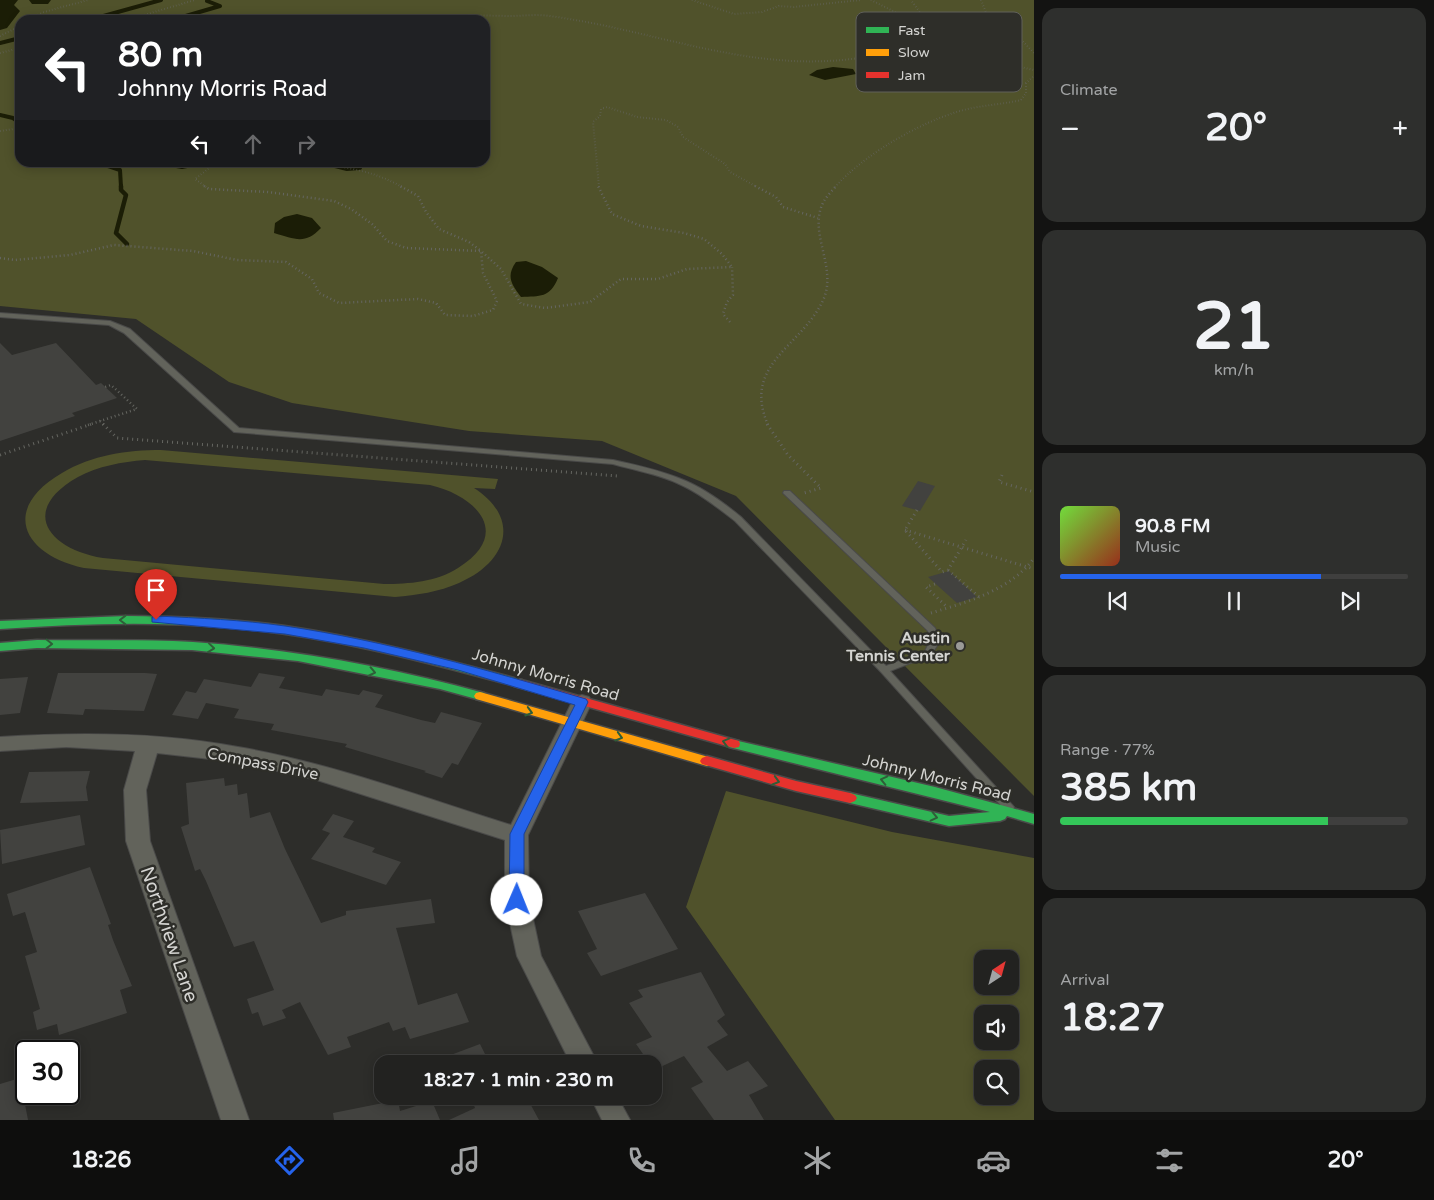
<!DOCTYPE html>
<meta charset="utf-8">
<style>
body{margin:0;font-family:"Varela Round",sans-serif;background:#2e2f2d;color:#f1f3f6;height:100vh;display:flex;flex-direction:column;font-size:19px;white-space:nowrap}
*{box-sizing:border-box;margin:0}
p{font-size:16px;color:#a2a4a5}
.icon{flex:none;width:28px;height:28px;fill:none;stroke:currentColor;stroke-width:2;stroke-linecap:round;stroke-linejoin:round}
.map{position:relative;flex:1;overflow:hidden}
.panel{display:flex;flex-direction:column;gap:8px;padding:8px;background:#131312;width:400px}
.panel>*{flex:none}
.guide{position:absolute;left:15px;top:15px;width:475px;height:152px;border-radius:15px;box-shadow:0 2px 12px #0003,0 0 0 1px #3f3f3e;background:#202124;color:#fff;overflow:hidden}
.needle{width:32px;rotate:36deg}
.controls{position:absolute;left:974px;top:950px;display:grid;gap:10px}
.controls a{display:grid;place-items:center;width:45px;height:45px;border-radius:10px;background:#222220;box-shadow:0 2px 12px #0003,0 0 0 1px #3f3f3e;font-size:25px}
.speed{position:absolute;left:15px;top:1040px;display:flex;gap:10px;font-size:25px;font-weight:700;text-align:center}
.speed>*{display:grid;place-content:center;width:65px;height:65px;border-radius:50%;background:#222220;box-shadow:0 2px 12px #0003,0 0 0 1px #3f3f3e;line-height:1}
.speed .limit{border:2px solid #111;border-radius:8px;background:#fff;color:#111}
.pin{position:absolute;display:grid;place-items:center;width:42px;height:42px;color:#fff;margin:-51px -21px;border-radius:50% 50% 50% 0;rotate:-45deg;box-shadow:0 0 5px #0007}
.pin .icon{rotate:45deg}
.me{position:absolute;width:55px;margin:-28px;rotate:1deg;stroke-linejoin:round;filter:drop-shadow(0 0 4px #0008)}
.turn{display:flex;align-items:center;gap:18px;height:105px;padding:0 20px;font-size:22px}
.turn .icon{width:65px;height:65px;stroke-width:2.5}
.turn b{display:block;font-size:35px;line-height:42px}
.lanes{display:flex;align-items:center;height:48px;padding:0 20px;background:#0003;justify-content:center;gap:25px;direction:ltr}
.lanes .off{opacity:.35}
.big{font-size:38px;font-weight:700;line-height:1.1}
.panel .card{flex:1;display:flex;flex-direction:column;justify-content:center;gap:8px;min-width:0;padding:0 18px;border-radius:15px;background:#2e2f2d}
.panel .dial{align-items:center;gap:0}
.dial b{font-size:65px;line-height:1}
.song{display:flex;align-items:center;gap:15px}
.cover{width:60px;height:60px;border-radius:8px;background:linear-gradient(135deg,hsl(100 70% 55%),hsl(10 70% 35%))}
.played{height:5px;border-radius:2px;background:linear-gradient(90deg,#2563eb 75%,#3f3f3e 75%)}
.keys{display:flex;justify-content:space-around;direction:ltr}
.heat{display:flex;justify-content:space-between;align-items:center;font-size:28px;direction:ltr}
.charge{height:8px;border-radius:4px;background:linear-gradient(90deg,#34c759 77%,#3f3f3e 0)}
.trip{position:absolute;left:374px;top:1055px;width:288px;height:50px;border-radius:15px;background:#222220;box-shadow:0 2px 12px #0003,0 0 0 1px #3f3f3e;font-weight:700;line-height:50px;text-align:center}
.tab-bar{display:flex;height:80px;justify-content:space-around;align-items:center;background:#0e0e0d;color:#a2a4a5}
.tab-bar .icon{width:35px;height:35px}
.tab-bar .selected{color:#2563eb}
.tab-bar b{font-size:22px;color:#f1f3f6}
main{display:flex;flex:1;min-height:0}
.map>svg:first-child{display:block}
.green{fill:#50522b;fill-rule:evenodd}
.water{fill:#1b1d06}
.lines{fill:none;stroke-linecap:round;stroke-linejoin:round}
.stream-far1{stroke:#1b1d06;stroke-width:4}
.stream{stroke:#1b1d06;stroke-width:4.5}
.river{fill:#1b1d06;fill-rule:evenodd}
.building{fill:#42423f}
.lane-casing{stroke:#4a4a49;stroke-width:2}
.street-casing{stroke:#4a4a49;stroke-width:2}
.fast-casing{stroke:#4a4a49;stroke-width:3}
.slow-casing{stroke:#4a4a49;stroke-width:3}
.jam-casing{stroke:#4a4a49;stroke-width:3}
.path-far2{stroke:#656661;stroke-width:2;stroke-dasharray:0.5 2.5;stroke-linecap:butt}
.path-far1{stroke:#656661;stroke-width:2.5;stroke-dasharray:1 3;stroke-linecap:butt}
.path{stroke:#656661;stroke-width:3;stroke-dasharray:1 4;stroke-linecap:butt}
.lane{fill:#62635b;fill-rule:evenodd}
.street{fill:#62635b;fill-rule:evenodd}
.fast{fill:#30b455;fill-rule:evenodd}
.slow{fill:#ff9f0a;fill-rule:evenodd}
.jam{fill:#e5322d;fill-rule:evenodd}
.oneway{stroke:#2f5d38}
.route{fill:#2563eb;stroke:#184099}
.poi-dot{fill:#9a9a97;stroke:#2e2e29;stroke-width:2}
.labels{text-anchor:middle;stroke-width:5;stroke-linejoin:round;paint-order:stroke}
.poi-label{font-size:16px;font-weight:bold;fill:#d4d4d1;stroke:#2e2e29;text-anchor:end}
.street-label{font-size:16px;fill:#d4d4d1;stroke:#2e2e29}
.near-street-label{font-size:19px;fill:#d4d4d1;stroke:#2e2e29}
.key{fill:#2e2e29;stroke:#60605b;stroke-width:1}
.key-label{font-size:14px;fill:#d4d4d1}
</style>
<main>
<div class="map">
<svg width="1034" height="1120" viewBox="0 0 1034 1120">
<rect width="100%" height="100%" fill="#2d2d2a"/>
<!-- green -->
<path class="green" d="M0,0H1034V796L736,496L602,441L469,431L292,403L229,382L136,319L0,306ZM20,20H485V162H20Z
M161,450L498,479L495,489L474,488C522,519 507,562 459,583C439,592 417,595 395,597L84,568C23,555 0,509 62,473C92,455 127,450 161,450ZM145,460L430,485C477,496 513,534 458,568C436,582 409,584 384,584L103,558C49,549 18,511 78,477C98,466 122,462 145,460Z
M726,791L892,832L1034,858V1120H835L686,907ZM982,959H1010V986H982ZM982,1014H1010V1041H982ZM982,1069H1010V1096H982Z"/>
<!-- water -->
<path class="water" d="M833,67L853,69L856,74L825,80L809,75L817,70Z
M297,214L312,218L321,228C305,245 295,239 274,233L275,223L284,217Z
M526,261L542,267L558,278C550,298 540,296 521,297C511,284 506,276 516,262Z"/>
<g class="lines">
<!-- stream-far1 -->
<path class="stream-far1" d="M89,20L161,0
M172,20L220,6L207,1
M0,43L20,38
M0,115L13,118L20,123
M96,162L120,170L121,187
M154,162L182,167L207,162
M319,162L347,169L360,168"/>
<!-- stream -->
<path class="stream" d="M121,186V190L126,195L116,233L127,244"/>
<!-- river -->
<path class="river" d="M0,0H18L14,5L20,11L7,28L0,30Z
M29,0H51L48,4H32Z"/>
</g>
<!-- building -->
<path class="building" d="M0,343L12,355L56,343L96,385L101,383L117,398L72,413L75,416L0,441Z
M918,481L935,486L920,511L902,506Z
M949,571L977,597L957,603L928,577Z
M90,673H145L157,674L144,711L85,709L83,715L47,713L58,673Z
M259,673L285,677L279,688L322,696L326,689L359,695L363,690L383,695L375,707L421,720L435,723L441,712L482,723L458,765L452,763L442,778L424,772L426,771L345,747L347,744L271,730L274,724L234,718L239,709L206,703L198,719L172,715L186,691L196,693L204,679L251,687Z
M28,677L20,713L0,715V679Z
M90,771L86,787L88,801L20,803L29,772Z
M224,778L225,786L237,784L238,795L247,793L250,818L270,812L285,849L321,923L346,915V911L431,899L435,923L396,928L418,1005L457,993L469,1022L410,1039L405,1027L393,1031L389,1022L347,1037L351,1047L328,1055L300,1002L282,1010L286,1018L263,1026L258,1012L252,1014L247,999L274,990L254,941L234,947L206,881L200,869L195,871L181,827L189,824L186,783Z
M333,814L354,821L343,837L375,848L372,852L401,862L386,885L311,859L330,833L322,830Z
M80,815L85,845L2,864L0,830Z
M90,867L111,924L108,925L113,940L132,986L120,990L127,1013L59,1035L57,1024L37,1030L33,1012L40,1009L25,956L37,952L25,912L13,916L7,894Z
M645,893L678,949L601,976L587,953L597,949L578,911Z
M701,972L725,1015L717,1021L728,1035L707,1047L727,1071L748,1061L768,1086L749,1095L764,1120H714L691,1088L703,1082L684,1056L654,1070L652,1064H650L636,1044L652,1037L629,1003L643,997L638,990Z
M480,1044L490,1064H432V1062Z
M20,1078L28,1120H0V1084Z
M470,1096H526L539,1120H449L475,1108Z
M398,1100L400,1111L432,1101L440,1120H334L333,1113Z"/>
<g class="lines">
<!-- lane casing -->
<g class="lane-casing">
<path id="lane" d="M0,313L110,321L130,329L239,428L613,460C636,465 659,470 681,479C702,487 724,503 741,517L886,666L925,651L930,641L928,631L783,493L784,491H790L935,628L940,641L931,655L890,671L1014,807L1013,810L1009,811L1005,810L881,672L735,521C717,507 698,492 677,483C657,474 634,470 613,464L234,432L124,333L109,325L0,317Z"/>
</g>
<!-- street casing -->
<g class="street-casing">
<path id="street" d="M582,695L589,697L592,702L528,835L529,900L541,956L598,1064H571L517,956L505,900V840L317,780L237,762L157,753L146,790L150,841L249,1120H221L126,841L124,790L135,751L66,747L0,751V737C79,732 160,732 238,747C331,763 421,797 511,825L572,702L575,697Z
M590,1096H617L630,1120H602Z"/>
</g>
<!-- fast casing -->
<g class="fast-casing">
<path id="fast" d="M126,616C180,616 233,619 285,626C366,638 444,659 522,680L524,683L522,686L518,687C420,660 322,634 220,627C147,621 73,624 0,629V621Z
M37,640C89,641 141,639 193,642C291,649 390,667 484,693L486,696L484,699L480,700L440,689L298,661L192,650L37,648L0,651V643Z
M734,740L935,787L1034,814V824L1007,816L1005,819L1000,821L949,826L850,803L845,801L843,798L845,795L850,793L949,816L990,812L729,747L728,744L729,741Z"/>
</g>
<!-- slow casing -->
<g class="slow-casing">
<path id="slow" d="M480,692L712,758L714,761L712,764L707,766L476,699L474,696L476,693Z"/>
</g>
<!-- jam casing -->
<g class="jam-casing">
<path id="jam" d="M518,679L739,741L740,744L739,747L734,748L514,686L512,683L514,680Z
M707,756L796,781L850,793L855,795L857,798L855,801L850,803L796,791L702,764L700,761L702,758Z"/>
</g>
<!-- path-far2 -->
<path class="path-far2" d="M692,0L734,14L762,12L779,6L794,7L861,0
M871,0L993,61L1034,70
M981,0L989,20L1009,27L1034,53
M27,20L44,12L88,0
M127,20L195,0
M391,20C430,14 469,15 508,16C522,16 536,14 550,16C661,31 757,77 871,56C898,51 919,49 924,18L911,0
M0,36L20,26
M0,53L20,48
M0,131L20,128
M249,162C301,164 355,160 402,187
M206,187L195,179L217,162
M599,187L593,122L600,116L601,109L607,107L637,117L666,120L678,127L683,137L725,164L730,172L757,187
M835,187C864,155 918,123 960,111C980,105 1001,105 1021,100L1026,93V83L1034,76"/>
<!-- path-far1 -->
<path class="path-far1" d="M204,186L209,189L268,192L334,201L351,209L372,224L387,241L406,248L481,251L469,242L439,229L426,212L418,196L400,186
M755,186L776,197L783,207L818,218
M0,258L15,260L70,255L114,245L193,251L237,260L286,262L312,279L319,293L339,303L418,299L436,303L445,315L473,316L493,310L497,301L483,273L481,251L501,269L521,304L545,308L590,302L621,279H658L687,269L732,267L722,254L704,239L684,233L641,226L612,214L598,186
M730,322L723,314L727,302L733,295L732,267
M100,421L104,425
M88,425L137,409L111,385L105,387
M768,425C741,363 803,347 824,298C837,266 807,231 824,201C827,196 832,191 836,186"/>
<!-- path -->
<path class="path" d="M103,424L117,438L618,476
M767,424L788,455L821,488L804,493
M0,455L92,424
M1002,475L999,482L1034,492
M917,510L905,530L942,572L948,570L966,540
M905,530L1034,569
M948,570L979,597
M935,584L926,587L948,608
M931,613C967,602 1011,590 1034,558"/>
<!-- lane -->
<use href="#lane" class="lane"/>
<!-- street -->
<use href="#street" class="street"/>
<!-- fast -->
<use href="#fast" class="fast"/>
<!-- slow -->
<use href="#slow" class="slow"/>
<!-- jam -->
<use href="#jam" class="jam"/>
</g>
<!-- one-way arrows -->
<defs><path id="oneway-chevron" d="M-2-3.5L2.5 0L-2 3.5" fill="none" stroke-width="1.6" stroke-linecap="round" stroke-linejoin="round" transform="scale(1.25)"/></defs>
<g class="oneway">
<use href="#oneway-chevron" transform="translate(123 620) rotate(180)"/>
<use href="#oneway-chevron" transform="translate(49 644) rotate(1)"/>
<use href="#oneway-chevron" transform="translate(211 648) rotate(6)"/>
<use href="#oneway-chevron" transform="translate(372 672) rotate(12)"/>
<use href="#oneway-chevron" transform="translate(529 712) rotate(16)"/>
<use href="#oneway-chevron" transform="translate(619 737) rotate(16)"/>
<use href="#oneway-chevron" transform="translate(726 742) rotate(-165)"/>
<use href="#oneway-chevron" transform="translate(884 780) rotate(-167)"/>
<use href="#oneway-chevron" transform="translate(776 781) rotate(16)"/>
<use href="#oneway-chevron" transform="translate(934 817) rotate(13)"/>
</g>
<!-- route -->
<path class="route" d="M156,616C199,618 242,620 285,626C387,641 487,670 586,699L588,702L524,834V900L522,904H511L509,900L510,834L575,705L458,670L364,648L285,634L152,622V617Z"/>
<!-- markers -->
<circle class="poi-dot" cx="960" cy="646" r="5"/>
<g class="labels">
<!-- poi labels -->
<g class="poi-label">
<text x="950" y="643">Austin<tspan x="950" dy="18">Tennis Center</tspan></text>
</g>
<!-- street labels -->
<g class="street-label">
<text transform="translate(546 674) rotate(16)" y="6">Johnny Morris Road</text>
<text transform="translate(263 763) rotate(11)" y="6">Compass Drive</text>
<text transform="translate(937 777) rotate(14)" y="6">Johnny Morris Road</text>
</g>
<!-- near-street labels -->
<g class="near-street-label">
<text transform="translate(170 934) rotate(71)" y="7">Northview Lane</text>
</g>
</g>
<!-- legend -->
<rect x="856" y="12" width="166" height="80" rx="8" class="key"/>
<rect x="866" y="27" width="23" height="6" fill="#30b455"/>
<rect x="866" y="49" width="23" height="7" fill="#ff9f0a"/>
<rect x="866" y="72" width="23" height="6" fill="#e5322d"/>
<g class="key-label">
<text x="898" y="35">Fast</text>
<text x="898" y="57">Slow</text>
<text x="898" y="80">Jam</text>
</g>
</svg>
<div class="controls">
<a><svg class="needle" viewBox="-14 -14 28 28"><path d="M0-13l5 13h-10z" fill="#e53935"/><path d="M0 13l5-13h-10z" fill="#a2a4a5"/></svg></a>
<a><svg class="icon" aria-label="sound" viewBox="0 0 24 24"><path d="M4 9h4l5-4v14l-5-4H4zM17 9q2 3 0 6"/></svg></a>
<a><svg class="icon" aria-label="search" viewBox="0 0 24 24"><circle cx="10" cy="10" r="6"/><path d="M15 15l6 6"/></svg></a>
</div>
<div class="speed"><div class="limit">30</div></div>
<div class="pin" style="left:156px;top:620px;background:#d93025"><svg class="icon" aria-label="arrive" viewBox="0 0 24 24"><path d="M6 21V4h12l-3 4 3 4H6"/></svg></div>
<svg class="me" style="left:517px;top:900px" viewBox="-20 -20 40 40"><circle r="19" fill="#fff"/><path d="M0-13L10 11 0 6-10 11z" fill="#2563eb"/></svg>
<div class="trip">18:27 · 1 min · 230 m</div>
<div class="guide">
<div class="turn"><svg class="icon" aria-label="left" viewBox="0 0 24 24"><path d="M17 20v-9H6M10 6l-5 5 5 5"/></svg><div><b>80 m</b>Johnny Morris Road</div></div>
<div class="lanes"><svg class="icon" aria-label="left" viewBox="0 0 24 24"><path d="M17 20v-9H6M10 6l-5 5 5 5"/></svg><svg class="icon off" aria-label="ahead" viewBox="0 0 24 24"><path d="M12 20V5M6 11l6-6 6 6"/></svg><svg class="icon off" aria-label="right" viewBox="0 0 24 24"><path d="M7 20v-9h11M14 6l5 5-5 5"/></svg></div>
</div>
</div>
<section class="panel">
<div class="card"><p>Climate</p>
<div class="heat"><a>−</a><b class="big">20°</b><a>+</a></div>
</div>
<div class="card dial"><b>21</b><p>km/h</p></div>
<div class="card">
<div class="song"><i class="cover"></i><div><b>90.8 FM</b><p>Music</p></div></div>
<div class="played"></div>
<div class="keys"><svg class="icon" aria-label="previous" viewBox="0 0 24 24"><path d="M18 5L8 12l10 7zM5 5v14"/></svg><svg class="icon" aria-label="pause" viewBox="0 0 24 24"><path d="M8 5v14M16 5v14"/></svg><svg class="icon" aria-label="next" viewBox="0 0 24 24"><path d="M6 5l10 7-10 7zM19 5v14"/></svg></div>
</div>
<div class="card"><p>Range · 77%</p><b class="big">385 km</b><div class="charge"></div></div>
<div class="card"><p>Arrival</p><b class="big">18:27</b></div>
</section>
</main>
<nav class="tab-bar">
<b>18:26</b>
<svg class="icon selected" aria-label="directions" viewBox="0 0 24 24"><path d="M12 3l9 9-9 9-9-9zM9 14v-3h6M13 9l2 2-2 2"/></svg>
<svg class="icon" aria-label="music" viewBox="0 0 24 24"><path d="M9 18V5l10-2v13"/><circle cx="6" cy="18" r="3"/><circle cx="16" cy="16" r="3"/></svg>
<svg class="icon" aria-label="phone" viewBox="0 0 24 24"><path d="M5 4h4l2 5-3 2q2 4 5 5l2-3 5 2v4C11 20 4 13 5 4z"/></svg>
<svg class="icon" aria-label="climate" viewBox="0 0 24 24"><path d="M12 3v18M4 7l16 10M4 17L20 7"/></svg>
<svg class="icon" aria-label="car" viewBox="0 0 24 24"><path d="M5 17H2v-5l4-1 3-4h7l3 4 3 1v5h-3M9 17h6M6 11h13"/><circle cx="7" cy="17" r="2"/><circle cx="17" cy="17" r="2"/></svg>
<svg class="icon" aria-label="filters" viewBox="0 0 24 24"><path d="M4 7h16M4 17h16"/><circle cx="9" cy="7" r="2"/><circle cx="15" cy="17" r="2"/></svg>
<b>20°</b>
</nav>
